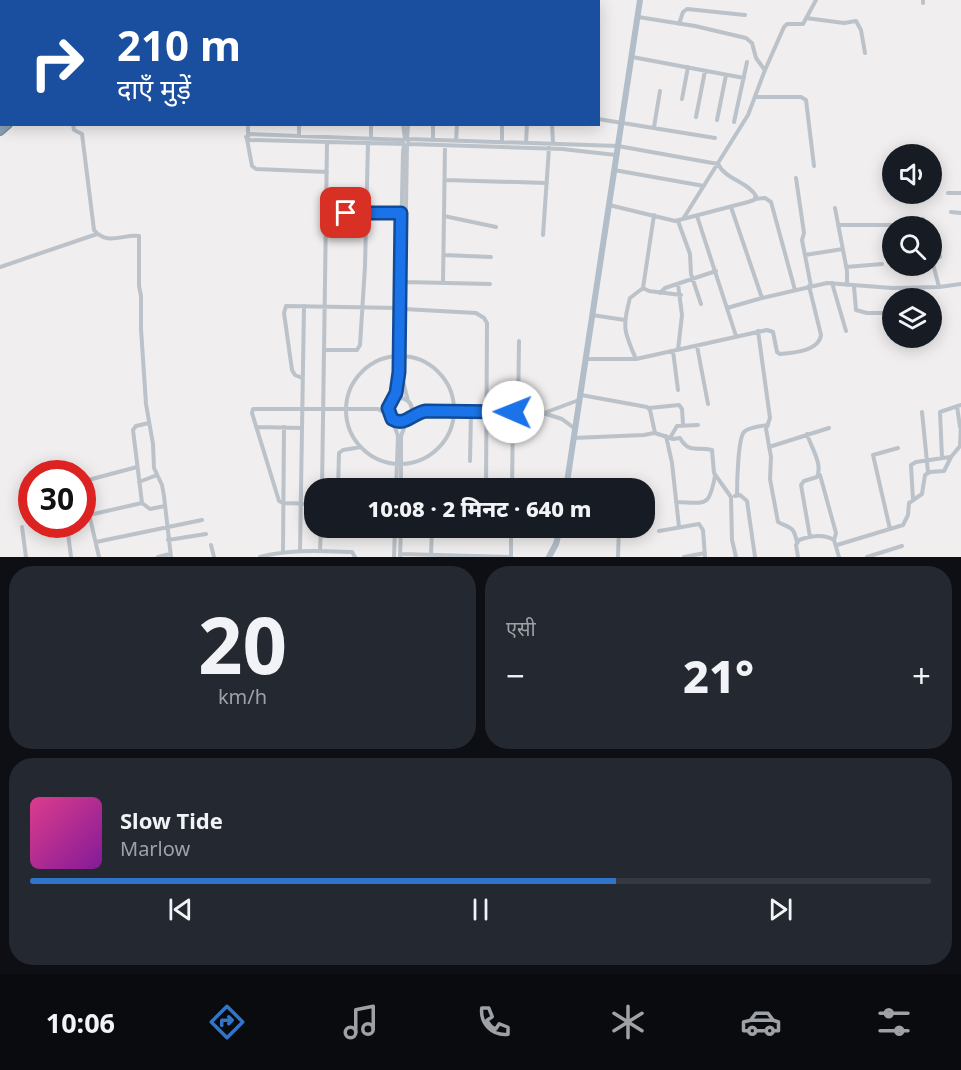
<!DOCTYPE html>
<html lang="hi">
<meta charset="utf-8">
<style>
body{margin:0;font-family:"Noto Sans","Noto Sans Devanagari",sans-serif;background:#242831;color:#f1f3f6;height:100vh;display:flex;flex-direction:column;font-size:22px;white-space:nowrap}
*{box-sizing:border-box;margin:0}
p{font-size:20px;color:#9ea1a6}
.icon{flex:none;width:33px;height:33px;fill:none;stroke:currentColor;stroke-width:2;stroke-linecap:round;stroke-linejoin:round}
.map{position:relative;height:557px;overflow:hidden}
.sheet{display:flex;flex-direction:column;gap:9px;padding:9px;background:#0d0f14;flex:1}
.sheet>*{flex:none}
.banner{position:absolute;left:0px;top:0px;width:600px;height:126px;box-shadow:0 3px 15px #0003;background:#1a4fa0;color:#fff;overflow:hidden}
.tools{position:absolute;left:882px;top:144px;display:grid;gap:12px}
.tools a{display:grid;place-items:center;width:60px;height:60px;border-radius:50%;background:#171b24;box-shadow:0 3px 15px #0003;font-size:30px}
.speed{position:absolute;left:18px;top:460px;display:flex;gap:12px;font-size:30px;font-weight:700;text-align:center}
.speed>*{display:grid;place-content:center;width:78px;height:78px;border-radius:50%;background:#171b24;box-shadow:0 3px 15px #0003;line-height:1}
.speed .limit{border:9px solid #d22;background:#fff;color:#111}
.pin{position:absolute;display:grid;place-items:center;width:51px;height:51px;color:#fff;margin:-26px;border-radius:12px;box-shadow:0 3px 9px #0006}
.me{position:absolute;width:66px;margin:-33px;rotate:271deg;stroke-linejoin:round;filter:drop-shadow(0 0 4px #0008)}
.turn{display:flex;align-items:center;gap:21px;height:126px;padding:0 18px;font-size:27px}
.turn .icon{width:78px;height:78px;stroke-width:2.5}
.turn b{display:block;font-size:42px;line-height:51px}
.big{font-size:45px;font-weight:800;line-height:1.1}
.sheet .widget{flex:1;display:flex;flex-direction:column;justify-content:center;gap:9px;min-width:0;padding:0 21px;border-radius:24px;background:#242831}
.sheet .dial{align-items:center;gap:0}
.dial b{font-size:78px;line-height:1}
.song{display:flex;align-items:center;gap:18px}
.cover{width:72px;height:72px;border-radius:9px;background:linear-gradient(135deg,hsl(330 70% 55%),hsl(290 70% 35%))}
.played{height:6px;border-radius:3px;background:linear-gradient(90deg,#3075c9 65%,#363941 65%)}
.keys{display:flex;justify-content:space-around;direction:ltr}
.heat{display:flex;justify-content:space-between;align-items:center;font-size:33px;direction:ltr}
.sheet .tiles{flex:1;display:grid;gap:9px;grid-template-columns:1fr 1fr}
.widget:last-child{grid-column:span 2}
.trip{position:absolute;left:304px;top:478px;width:351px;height:60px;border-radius:24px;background:#171b24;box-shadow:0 3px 15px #0003;font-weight:800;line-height:60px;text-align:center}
.dock{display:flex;height:96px;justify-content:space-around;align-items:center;background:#090b0e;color:#9ea1a6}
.dock .icon{width:42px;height:42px}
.dock .on{color:#3075c9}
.dock b{font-size:27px;color:#f1f3f6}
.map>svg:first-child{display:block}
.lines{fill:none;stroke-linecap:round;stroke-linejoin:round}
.highway-casing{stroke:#778ca2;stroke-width:10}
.street{stroke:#bbc2c9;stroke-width:4}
.primary{stroke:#b1bec9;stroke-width:6}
.highway{stroke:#8ca1b7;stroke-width:7}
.route-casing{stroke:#114b97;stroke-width:15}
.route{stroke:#1a73e8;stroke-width:10}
</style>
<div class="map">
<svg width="961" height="557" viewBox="0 0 961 557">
<rect width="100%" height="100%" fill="#f0eeee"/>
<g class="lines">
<!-- highway casing -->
<g class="highway-casing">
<path id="highway" d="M116,2L118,0
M128,2L129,0
M0,95L2,94
M0,106L2,105
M0,117L2,116
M0,131L8,124"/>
</g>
<!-- street -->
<path class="street" d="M2,0V2
M923,0V3
M638,17L695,26L746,38L752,43L756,58L764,69
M806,18L844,23L856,21L861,30L865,53
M679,24L683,12L687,9L745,15
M0,30L2,29
M632,57L744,78
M755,97H801L806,100L814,166
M682,99L688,67
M696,117L705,71
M598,119L715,138
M717,120L726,75
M734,122L747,62
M73,124L74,130L82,134L94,230C107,246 123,234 139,236V286L141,296V329L146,404L153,444L154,468L162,485L164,496L171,557
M403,124L405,139
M552,124L553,144
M654,127L660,91
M248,134V124
M299,136V124
M371,138V124
M247,139L252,166L256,169L327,172
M407,139L618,146L718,164C726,180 747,181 756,196L754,200L748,202L683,219
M433,140V124
M408,141L407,139L408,124
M456,141L457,124
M502,142V124
M526,143L527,124
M404,144L250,140L246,137L250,134L404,140
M408,144L562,149L616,155
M407,145L403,381L408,401
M614,170L704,186
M796,178L804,233L802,240L811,286
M445,180L547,183
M948,193H961
M755,199L765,198L771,202L795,290
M609,205L675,221L683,219L748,115L765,70L784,27L787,24H803L816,0
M731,207L762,298
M835,208L847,271V285
M326,212L401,213
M951,212L961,213
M654,215L643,288L649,291L681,295
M444,216L496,227
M697,216L736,336
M923,219L924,226
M678,221L690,254L691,274L701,304
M838,225H909
M543,235L549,148
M444,255L491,257
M805,255L843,249
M932,260L939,287
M932,261L940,257L935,232
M0,267L97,234
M846,267L882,264
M405,282L490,284
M443,283L445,146
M832,283L846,331
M678,284L682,315L678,350
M854,287L856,310L867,313H892
M660,293L665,288L716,271
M727,308L762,298L827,283L892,288L939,287L961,284
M404,309L476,313L484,318L487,323L486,489
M592,315L625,320
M758,331L770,418L766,429L771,457L770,479L778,522C791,529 793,525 797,542
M697,346L708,404
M324,350H357L360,345L365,266L368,143
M673,351L678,390
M346 410a54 54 0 1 1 108 0a54 54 0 1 1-108 0Z
M585,359H636L767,330L773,332L777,352L780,354C793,353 819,351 821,335L809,286
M636,359C624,332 622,327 630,298L643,288
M302,378L295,375L292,370L284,313L286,306L399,308
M581,395L647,407L650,410L655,433L673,439L680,438C689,454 697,446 712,450L714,473L731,497L732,540L736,557
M388 410a12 12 0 1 1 24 0a12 12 0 1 1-24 0Z
M390,404L396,393L398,381L403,152L404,145
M957,406L960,427
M649,408L679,405L682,409L683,424
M518,412L519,341
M922,412L928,472
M544,413L579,400
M410,417L419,412L426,411L543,413L562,419L574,428
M392,419L398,436L396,489
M149,423L136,426L133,430L142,503L150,509L165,506
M256,427L302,428
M807,434C811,447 823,464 817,477L804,481L801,485L810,537
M666,436L672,463L679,527
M573,438L644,435L654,433
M670,438L677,426L698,425
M769,447L829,428
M942,458L940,412L961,405
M470,461L471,411
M820,475L836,533L834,540
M92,479L137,467
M139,482L157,475
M322,489L327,143
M338,489L339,453L343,450L361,447
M401,489V436L407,420
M512,489L513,412
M737,495C737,484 738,438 744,432C749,427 761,426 768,425
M85,496L99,557
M735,496L740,495L747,501L755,557
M913,500L911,465L916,462L950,457
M676,502C706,503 709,508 715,476
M315,504L283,503L279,501L252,413L253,409H378L389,415
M89,515L142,503
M67,525L71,557
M22,527L26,557
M560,528L619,533
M321,529L361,528
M890,529L873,455L898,448
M659,531L699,524L703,530L705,557
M432,532H511
M168,540L206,534
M96,542L202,520
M211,545L214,557
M837,545L903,525L908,515L909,503L922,494L925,475L930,472L944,471L951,457L960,446L961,424
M283,551L284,427
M300,551L304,306
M320,551L321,528
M400,554L511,557V528
M431,555L432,528
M158,557L170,554
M260,557C290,549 321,551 352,552L355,557
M394,557L395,528
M400,557L401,528
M618,557L619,528
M684,557L705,553
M798,557L796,545L799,540C810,536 824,534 834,540L839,557
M867,557L902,546"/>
<!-- primary -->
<path class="primary" d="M566,489L640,0
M549,557L556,544L560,528"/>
<!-- highway -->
<use href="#highway" class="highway"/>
</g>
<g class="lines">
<!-- route casing -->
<g class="route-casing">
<path id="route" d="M346,213H401L399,372L396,393L388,408L392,419C405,427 412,413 426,411L513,412"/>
</g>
<!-- route -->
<use href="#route" class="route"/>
</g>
</svg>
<div class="tools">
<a><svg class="icon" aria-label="sound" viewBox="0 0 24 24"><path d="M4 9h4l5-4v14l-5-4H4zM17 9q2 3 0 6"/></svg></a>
<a><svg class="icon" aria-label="search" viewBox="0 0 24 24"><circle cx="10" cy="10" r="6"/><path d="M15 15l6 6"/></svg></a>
<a><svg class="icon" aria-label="layers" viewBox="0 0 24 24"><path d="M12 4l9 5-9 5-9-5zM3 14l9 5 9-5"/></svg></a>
</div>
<div class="speed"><div class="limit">30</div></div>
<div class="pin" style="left:346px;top:213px;background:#d93025"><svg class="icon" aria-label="arrive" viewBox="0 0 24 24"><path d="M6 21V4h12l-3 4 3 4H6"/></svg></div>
<svg class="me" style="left:513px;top:412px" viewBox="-20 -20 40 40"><circle r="19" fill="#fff"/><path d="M0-13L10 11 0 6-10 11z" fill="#1a73e8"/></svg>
<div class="trip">10:08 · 2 मिनट · 640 m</div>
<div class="banner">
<div class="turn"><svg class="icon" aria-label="right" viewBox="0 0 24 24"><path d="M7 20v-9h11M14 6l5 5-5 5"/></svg><div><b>210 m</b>दाएँ मुड़ें</div></div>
</div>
</div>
<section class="sheet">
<div class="tiles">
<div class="widget dial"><b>20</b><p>km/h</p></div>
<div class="widget"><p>एसी</p>
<div class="heat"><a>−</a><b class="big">21°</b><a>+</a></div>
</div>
<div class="widget">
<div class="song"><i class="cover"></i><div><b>Slow Tide</b><p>Marlow</p></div></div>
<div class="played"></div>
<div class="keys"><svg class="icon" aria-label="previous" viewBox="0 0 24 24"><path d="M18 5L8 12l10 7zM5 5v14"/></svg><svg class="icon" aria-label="pause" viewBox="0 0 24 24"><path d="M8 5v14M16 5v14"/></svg><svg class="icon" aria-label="next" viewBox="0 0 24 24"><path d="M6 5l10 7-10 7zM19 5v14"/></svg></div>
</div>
</div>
</section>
<nav class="dock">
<b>10:06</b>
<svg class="icon on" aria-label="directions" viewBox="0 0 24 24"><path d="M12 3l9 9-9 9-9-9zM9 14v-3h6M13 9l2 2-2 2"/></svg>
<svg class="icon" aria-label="music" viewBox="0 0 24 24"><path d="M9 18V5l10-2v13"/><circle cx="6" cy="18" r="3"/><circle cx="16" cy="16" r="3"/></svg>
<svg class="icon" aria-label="phone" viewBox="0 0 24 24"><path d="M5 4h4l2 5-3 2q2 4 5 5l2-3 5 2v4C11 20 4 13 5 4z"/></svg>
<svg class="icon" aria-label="climate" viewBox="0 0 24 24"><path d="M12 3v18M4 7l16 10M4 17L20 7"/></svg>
<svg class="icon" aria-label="car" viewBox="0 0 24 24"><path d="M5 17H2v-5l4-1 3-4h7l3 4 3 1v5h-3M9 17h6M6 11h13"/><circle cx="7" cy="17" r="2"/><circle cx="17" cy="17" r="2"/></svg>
<svg class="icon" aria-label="filters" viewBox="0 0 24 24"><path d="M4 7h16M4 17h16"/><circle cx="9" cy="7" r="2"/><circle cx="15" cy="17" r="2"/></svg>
</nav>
